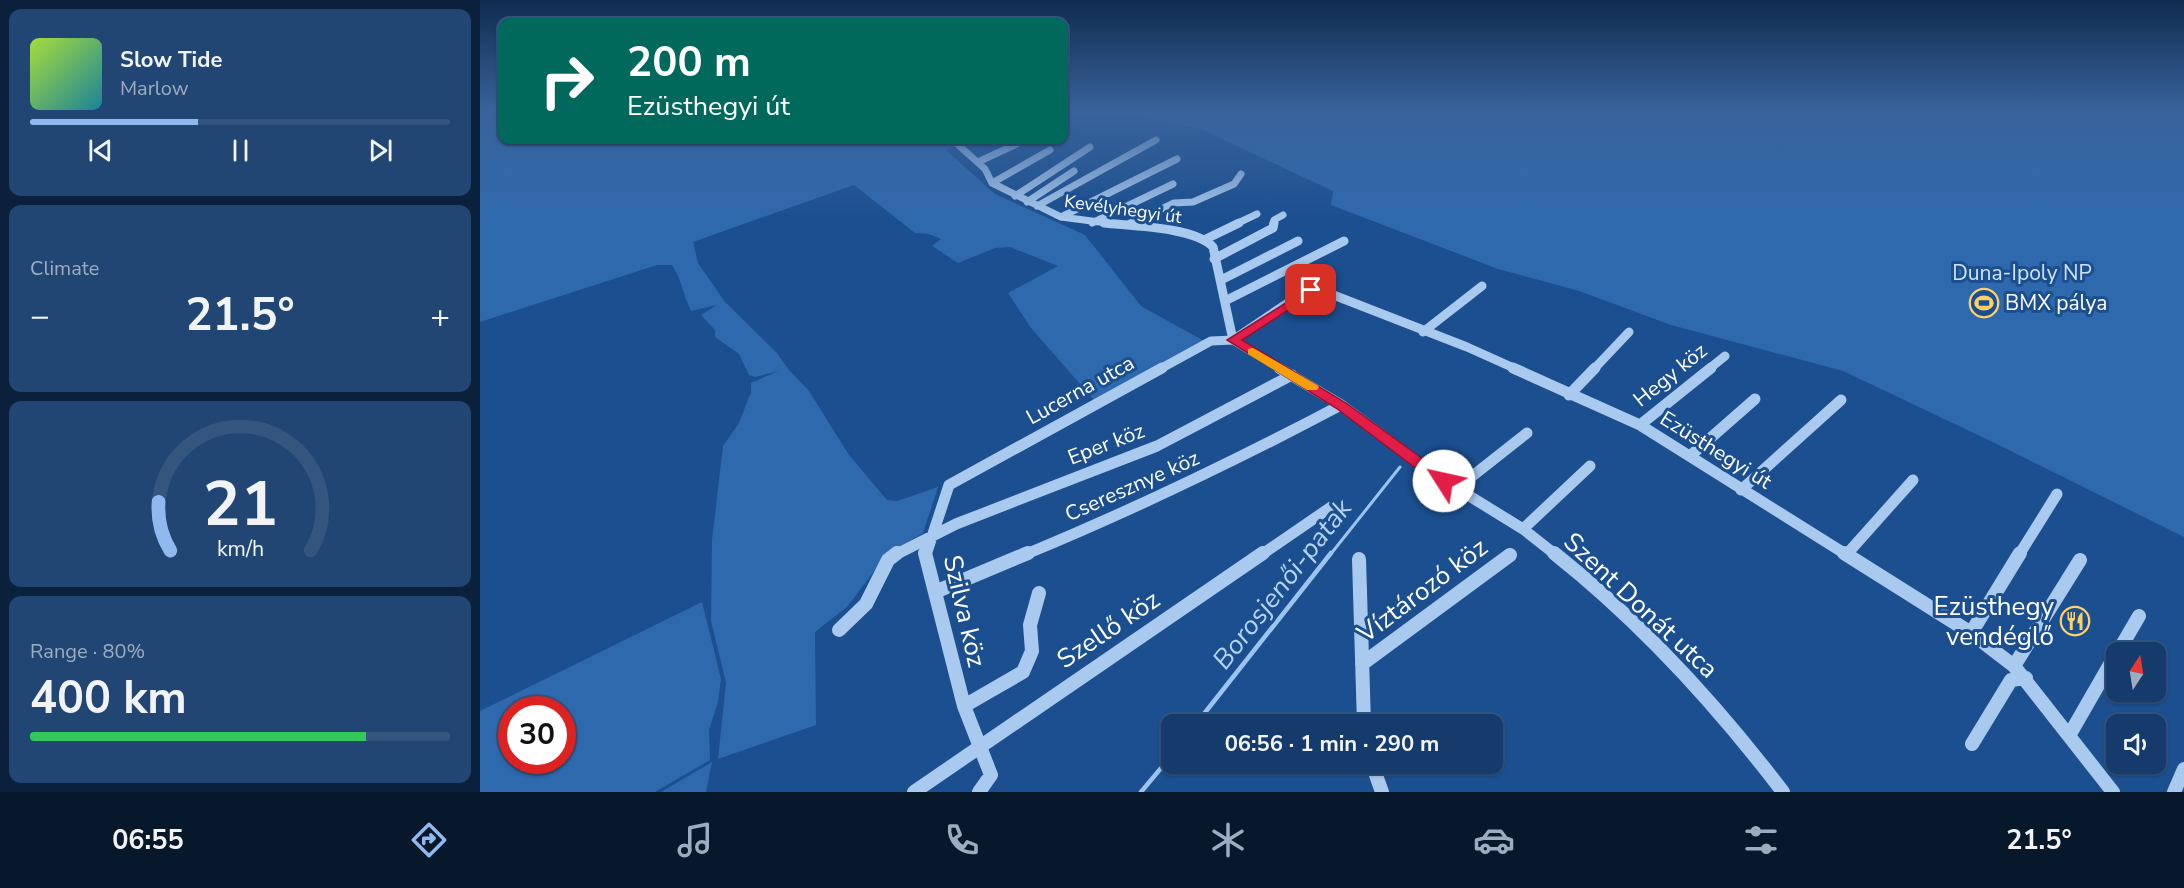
<!DOCTYPE html>
<meta charset="utf-8">
<style>
body{margin:0;font-family:"Nunito Sans",sans-serif;background:#214673;color:#f1f3f6;height:100vh;display:flex;flex-direction:column;font-size:22px;white-space:nowrap}
*{box-sizing:border-box;margin:0}
p{font-size:20px;color:#9dadc1}
.icon{flex:none;width:33px;height:33px;fill:none;stroke:currentColor;stroke-width:2;stroke-linecap:round;stroke-linejoin:round}
.map{position:relative;flex:1;overflow:hidden}
.panel{display:flex;flex-direction:column;gap:9px;padding:9px;background:#0b203b;width:480px}
.panel>*{flex:none}
.guide{position:absolute;left:18px;top:18px;width:570px;height:126px;border-radius:12px;box-shadow:0 2px 4px #0004,0 0 0 2px #33557e;background:#00695c;color:#fff;overflow:hidden}
.needle{width:39px;rotate:12deg}
.fabs{position:absolute;left:1626px;top:642px;display:grid;gap:12px}
.fabs a{display:grid;place-items:center;width:60px;height:60px;border-radius:12px;background:#143b6b;box-shadow:0 2px 4px #0004,0 0 0 2px #33557e;font-size:30px}
.speed{position:absolute;left:18px;top:696px;display:flex;gap:12px;font-size:30px;font-weight:700;text-align:center}
.speed>*{display:grid;place-content:center;width:78px;height:78px;border-radius:50%;background:#143b6b;box-shadow:0 2px 4px #0004,0 0 0 2px #33557e;line-height:1}
.speed .limit{border:9px solid #d22;background:#fff;color:#111}
.pin{position:absolute;display:grid;place-items:center;width:51px;height:51px;color:#fff;margin:-26px;border-radius:12px;box-shadow:0 3px 9px #0006}
.me{position:absolute;width:66px;margin:-33px;rotate:305deg;stroke-linejoin:round;filter:drop-shadow(0 0 4px #0008)}
.turn{display:flex;align-items:center;gap:21px;height:126px;padding:0 30px;font-size:27px}
.turn .icon{width:78px;height:78px;stroke-width:2.5}
.turn b{display:block;font-size:42px;line-height:51px}
.big{font-size:45px;font-weight:700;line-height:1.1}
.panel .card{flex:1;display:flex;flex-direction:column;justify-content:center;gap:9px;min-width:0;padding:0 21px;border-radius:12px;background:#214673}
.panel .dial{align-items:center;gap:0}
.dial svg{height:156px;overflow:visible;fill:none;stroke:#33557e;stroke-width:7;stroke-linecap:round;text-anchor:middle}
.dial text{fill:#f1f3f6;stroke:none}
.song{display:flex;align-items:center;gap:18px}
.cover{width:72px;height:72px;border-radius:9px;background:linear-gradient(135deg,hsl(80 70% 55%),hsl(190 70% 35%))}
.played{height:6px;border-radius:3px;background:linear-gradient(90deg,#90b9f0 40%,#33557e 40%)}
.keys{display:flex;justify-content:space-around;direction:ltr}
.heat{display:flex;justify-content:space-between;align-items:center;font-size:33px;direction:ltr}
.charge{height:9px;border-radius:4px;background:linear-gradient(90deg,#34c759 80%,#33557e 0)}
.trip{position:absolute;left:681px;top:714px;width:342px;height:60px;border-radius:12px;background:#143b6b;box-shadow:0 2px 4px #0004,0 0 0 2px #33557e;font-weight:700;line-height:60px;text-align:center}
.menu{display:flex;height:96px;justify-content:space-around;align-items:center;background:#08182b;color:#9dadc1}
.menu .icon{width:42px;height:42px}
.menu .active{color:#90b9f0}
.menu b{font-size:27px;color:#f1f3f6}
main{display:flex;flex:1;min-height:0}
.map>svg:first-child{display:block}
.green{fill:#2e69ad;fill-rule:evenodd}
.lines{fill:none;stroke-linecap:round;stroke-linejoin:round}
.stream-far1{stroke:#9cc4f0;stroke-width:3}
.stream{stroke:#9cc4f0;stroke-width:4.5}
.minor-far3{stroke:#a9c9ee;stroke-width:7}
.minor-far2{stroke:#a9c9ee;stroke-width:9}
.minor-far1{stroke:#a9c9ee;stroke-width:11}
.minor{stroke:#a9c9ee;stroke-width:14}
.route{fill:#e11d48;stroke:#92132f;stroke-width:1.5}
.slow{fill:#f59e0b}
.labels{text-anchor:middle;stroke-width:6;stroke-linejoin:round;paint-order:stroke}
.far-street-label{font-size:18px;fill:#fff;stroke:#1b4f8f}
.park-label{font-size:21px;fill:#cfe3fa;stroke:#1b4f8f}
.poi-label{font-size:21px;fill:#fff;stroke:#1b4f8f;text-anchor:start}
.street-label{font-size:21px;fill:#fff;stroke:#1b4f8f}
.near-street-label{font-size:26px;fill:#fff;stroke:#1b4f8f}
.near-poi-label{font-size:26px;fill:#fff;stroke:#1b4f8f;text-anchor:end}
.near-water-label{font-size:27px;font-style:italic;fill:#b5d3f5;stroke:#1b4f8f}
</style>
<main>
<section class="panel">
<div class="card">
<div class="song"><i class="cover"></i><div><b>Slow Tide</b><p>Marlow</p></div></div>
<div class="played"></div>
<div class="keys"><svg class="icon" aria-label="previous" viewBox="0 0 24 24"><path d="M18 5L8 12l10 7zM5 5v14"/></svg><svg class="icon" aria-label="pause" viewBox="0 0 24 24"><path d="M8 5v14M16 5v14"/></svg><svg class="icon" aria-label="next" viewBox="0 0 24 24"><path d="M6 5l10 7-10 7zM19 5v14"/></svg></div>
</div>
<div class="card"><p>Climate</p>
<div class="heat"><a>−</a><b class="big">21.5°</b><a>+</a></div>
</div>
<div class="card dial"><svg viewBox="0 0 100 80">
<path d="M14 69A42 42 0 1 1 86 69"/>
<path d="M14 69A42 42 0 0 1 8 44" stroke="#90b9f0"/>
<text x="50" y="56" font-size="32" font-weight="700">21</text>
<text x="50" y="72" font-size="11">km/h</text>
</svg></div>
<div class="card"><p>Range · 80%</p><b class="big">400 km</b><div class="charge"></div></div>
</section>
<div class="map">
<svg width="1704" height="792" viewBox="0 0 1704 792">
<rect width="100%" height="100%" fill="#1b4f8f"/>
<!-- green -->
<path class="green" d="M0,110H22V140H493L466,150L515,194L605,235L661,306L724,341L614,400L551,328L528,293L578,266L530,247L515,248L478,263L452,246L461,239L449,234L435,233L374,185L213,242L218,263L245,302L297,353L309,370L329,391L369,455L407,500L417,501L458,487L443,533L405,557L367,607L335,632L336,725L238,759L246,683L231,621L232,540L243,446L259,423L271,392V383L298,371L275,377L269,375L259,354L235,337V330L221,315L237,305L211,311C203,295 202,280 192,265H177L0,322Z
M639,110H1704V537L1521,446L1363,371L1191,325L1099,291L1018,269L851,205L853,191L723,130Z
M222,602L241,679L238,702L229,730L230,760L175,792H0V711ZM32,710H82V760H32Z
M232,762L226,792H181Z"/>
<g class="lines">
<!-- stream-far1 -->
<path class="stream-far1" d="M850,555L920,467"/>
<!-- stream -->
<path class="stream" d="M716,724L851,553
M661,792L692,755"/>
<!-- minor-far3 -->
<path class="minor-far3" d="M475,142L505,169L512,183L581,217L635,224
M498,162L545,140
M512,183L570,150
M535,196L610,147
M547,202L594,171
M557,206L676,140
M581,217L697,159
M612,223L693,184
M650,224L694,203L713,202L754,184L761,174
M756,224L777,214
M793,224L794,220L803,215"/>
<!-- minor-far2 -->
<path class="minor-far2" d="M624,223C651,226 715,227 733,247L753,340
M648,225L653,223
M726,239L759,223
M734,259L793,228L794,223
M741,280L818,241
M745,301L864,241
M943,332L1002,286
M753,340L824,292L838,289L987,347L1036,369
M753,340L801,369
M680,369L731,341L753,340
M1114,369L1149,332
M1229,369L1245,356"/>
<!-- minor-far1 -->
<path class="minor-far1" d="M799,368L861,405L952,473L1043,529L1076,555
M1033,368L1160,425L1367,555
M1089,395L1115,368
M1160,425L1231,368
M1210,456L1275,399
M976,489L1047,433
M1261,490L1361,400
M1043,529L1110,466
M1367,554L1433,480
M415,555L476,524L677,446L812,375
M446,555L469,485L682,368
M544,555C653,510 757,460 861,405
M781,555L851,507
M1539,555L1577,494"/>
<!-- minor -->
<path class="minor" d="M445,553L484,706L511,775L499,792
M1074,553C1161,622 1236,704 1303,792
M1364,553L1491,633L1534,666L1633,792
M879,559L884,724
M455,592L548,553
M359,630L386,604L408,560L417,553
M1491,633L1540,553
M1638,652L1659,616
M882,664L1030,555
M1534,666L1600,560
M484,706L543,672L552,651L550,625L559,593
M1590,734L1636,654
M1492,744L1531,680L1546,678
M892,764L902,792
M434,792L783,553
M1694,792L1704,769"/>
</g>
<!-- sky -->
<linearGradient id="sky" x2="0" y2="1"><stop stop-color="#0f2b4f"/><stop offset="0.5" stop-color="#39639b"/><stop offset="1" stop-color="#39639b" stop-opacity="0"/></linearGradient>
<rect width="1704" height="221" fill="url(#sky)"/>
<!-- route -->
<path class="route" d="M831,287L835,288V293L762,340L866,403L969,478L972,481L969,485H958L856,408L747,340Z"/>
<!-- slow -->
<path class="slow" d="M773,348L837,385L839,387L837,390H827L768,354V349Z"/>
<!-- icons -->
<defs>
<g id="stadium-ring" transform="scale(1.5)"><circle r="9.5" fill="#1b4f8f" stroke="#ffd166" stroke-width="1.5"/><path d="M0-5a6.5 5 0 1 0 0 10a6.5 5 0 1 0 0-10ZM-3.5-1.8h7v3.6h-7Z" fill="#ffd166"/></g>
<g id="restaurant-ring" transform="scale(1.5)"><circle r="9.5" fill="#1b4f8f" stroke="#ffd166" stroke-width="1.5"/><path d="M-5-6h1v4h1v-4h1v4h1v-4h1v5L-1.5 .5V6h-2V.5L-5-1ZM5-6V6H3V1.5H1.5Q1.5-4 5-6Z" fill="#ffd166"/></g>
</defs>
<g fill-rule="evenodd">
<use href="#stadium-ring" x="1504" y="303"/>
<use href="#restaurant-ring" x="1595" y="621"/>
</g>
<g class="labels">
<!-- far-street labels -->
<g class="far-street-label">
<text transform="translate(643 209) rotate(8)" y="6">Kevélyhegyi út</text>
</g>
<!-- park labels -->
<g class="park-label">
<text x="1542" y="280">Duna-Ipoly NP</text>
</g>
<!-- poi labels -->
<g class="poi-label">
<text x="1525" y="310">BMX pálya</text>
</g>
<!-- street labels -->
<g class="street-label">
<text transform="translate(1190 375) rotate(-39)" y="7">Hegy köz</text>
<text transform="translate(600 390) rotate(-29)" y="7">Lucerna utca</text>
<text transform="translate(626 444) rotate(-21)" y="7">Eper köz</text>
<text transform="translate(1236 450) rotate(32)" y="7">Ezüsthegyi út</text>
<text transform="translate(652 486) rotate(-24)" y="7">Cseresznye köz</text>
</g>
<!-- near-street labels -->
<g class="near-street-label">
<text transform="translate(942 590) rotate(-37)" y="9">Víztározó köz</text>
<text transform="translate(1161 605) rotate(43)" y="9">Szent Donát utca</text>
<text transform="translate(485 611) rotate(77)" y="9">Szilva köz</text>
<text transform="translate(628 629) rotate(-34)" y="9">Szellő köz</text>
</g>
<!-- near-poi labels -->
<g class="near-poi-label">
<text x="1574" y="615">Ezüsthegy<tspan x="1574" dy="30">vendéglő</tspan></text>
</g>
<!-- near-water labels -->
<g class="near-water-label">
<text transform="translate(802 584) rotate(-52)" y="9">Borosjenői-patak</text>
</g>
</g>
</svg>
<div class="fabs">
<a><svg class="needle" viewBox="-14 -14 28 28"><path d="M0-13l5 13h-10z" fill="#e53935"/><path d="M0 13l5-13h-10z" fill="#9dadc1"/></svg></a>
<a><svg class="icon" aria-label="sound" viewBox="0 0 24 24"><path d="M4 9h4l5-4v14l-5-4H4zM17 9q2 3 0 6"/></svg></a>
</div>
<div class="speed"><div class="limit">30</div></div>
<div class="pin" style="left:831px;top:290px;background:#d93025"><svg class="icon" aria-label="arrive" viewBox="0 0 24 24"><path d="M6 21V4h12l-3 4 3 4H6"/></svg></div>
<svg class="me" style="left:964px;top:481px" viewBox="-20 -20 40 40"><circle r="19" fill="#fff"/><path d="M0-13L10 11 0 6-10 11z" fill="#e11d48"/></svg>
<div class="trip">06:56 · 1 min · 290 m</div>
<div class="guide">
<div class="turn"><svg class="icon" aria-label="right" viewBox="0 0 24 24"><path d="M7 20v-9h11M14 6l5 5-5 5"/></svg><div><b>200 m</b>Ezüsthegyi út</div></div>
</div>
</div>
</main>
<nav class="menu">
<b>06:55</b>
<svg class="icon active" aria-label="directions" viewBox="0 0 24 24"><path d="M12 3l9 9-9 9-9-9zM9 14v-3h6M13 9l2 2-2 2"/></svg>
<svg class="icon" aria-label="music" viewBox="0 0 24 24"><path d="M9 18V5l10-2v13"/><circle cx="6" cy="18" r="3"/><circle cx="16" cy="16" r="3"/></svg>
<svg class="icon" aria-label="phone" viewBox="0 0 24 24"><path d="M5 4h4l2 5-3 2q2 4 5 5l2-3 5 2v4C11 20 4 13 5 4z"/></svg>
<svg class="icon" aria-label="climate" viewBox="0 0 24 24"><path d="M12 3v18M4 7l16 10M4 17L20 7"/></svg>
<svg class="icon" aria-label="car" viewBox="0 0 24 24"><path d="M5 17H2v-5l4-1 3-4h7l3 4 3 1v5h-3M9 17h6M6 11h13"/><circle cx="7" cy="17" r="2"/><circle cx="17" cy="17" r="2"/></svg>
<svg class="icon" aria-label="filters" viewBox="0 0 24 24"><path d="M4 7h16M4 17h16"/><circle cx="9" cy="7" r="2"/><circle cx="15" cy="17" r="2"/></svg>
<b>21.5°</b>
</nav>
